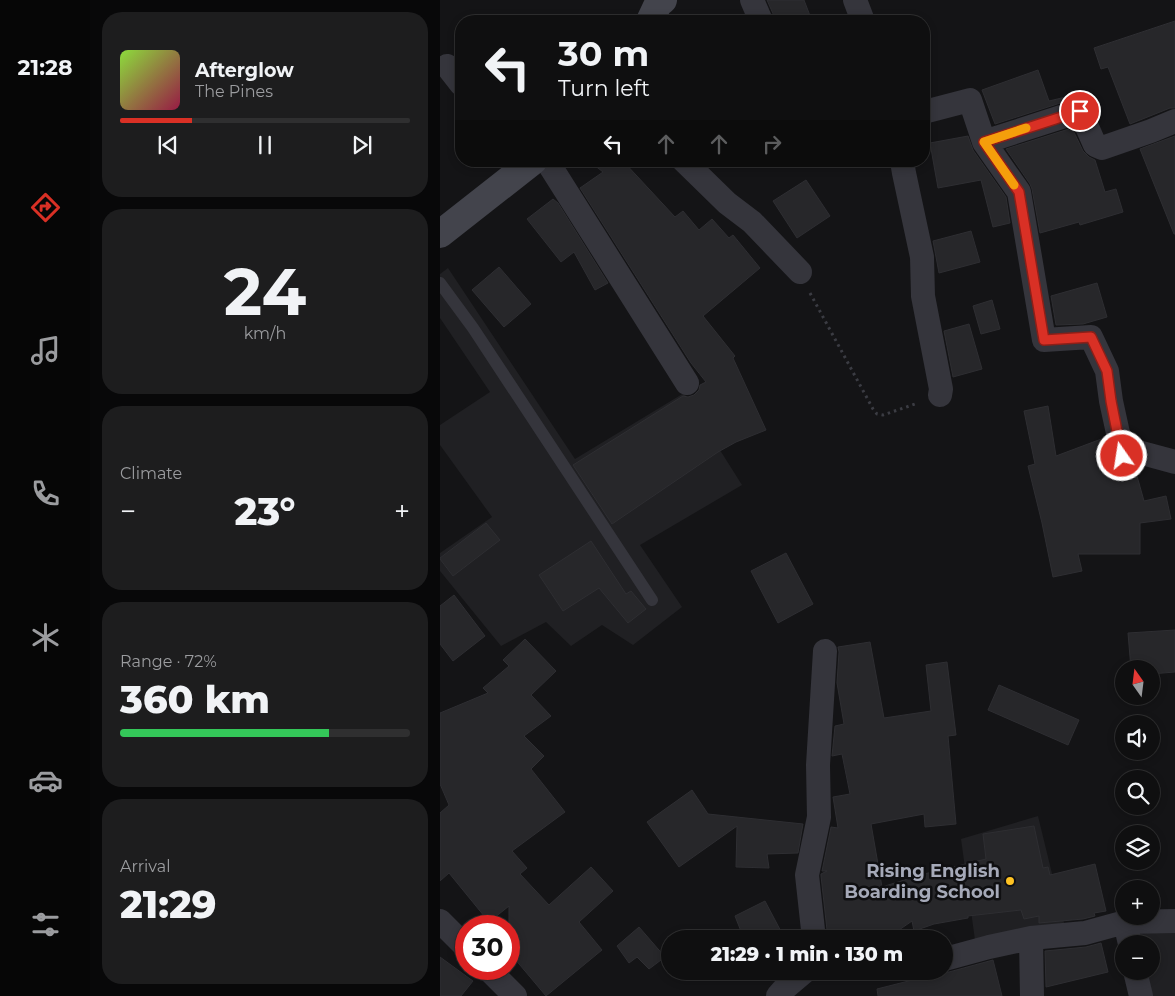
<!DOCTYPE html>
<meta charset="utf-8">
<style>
body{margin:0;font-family:Montserrat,sans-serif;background:#1d1d1e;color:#f1f3f6;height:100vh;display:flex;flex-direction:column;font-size:19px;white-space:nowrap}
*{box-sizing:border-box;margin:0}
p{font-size:16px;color:#9b9c9f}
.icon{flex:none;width:28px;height:28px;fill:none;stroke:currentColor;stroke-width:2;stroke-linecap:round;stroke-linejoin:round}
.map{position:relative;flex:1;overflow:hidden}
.panel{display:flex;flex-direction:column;gap:12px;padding:12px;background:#080809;width:350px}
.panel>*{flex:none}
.top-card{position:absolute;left:15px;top:15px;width:475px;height:152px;border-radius:20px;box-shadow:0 2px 8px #0003,0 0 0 1px #2f2f30;background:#0f0f10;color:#f1f3f6;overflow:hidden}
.needle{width:32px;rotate:346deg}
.tools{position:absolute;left:675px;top:660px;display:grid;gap:10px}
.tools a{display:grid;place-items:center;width:45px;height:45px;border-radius:50%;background:#0f0f10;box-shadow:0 2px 8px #0003,0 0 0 1px #2f2f30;font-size:25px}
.speed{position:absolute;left:15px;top:915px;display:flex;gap:10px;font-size:25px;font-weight:700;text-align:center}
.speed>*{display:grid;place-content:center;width:65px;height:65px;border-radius:50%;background:#0f0f10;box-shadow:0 2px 8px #0003,0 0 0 1px #2f2f30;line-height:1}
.speed .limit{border:8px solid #d22;background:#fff;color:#111}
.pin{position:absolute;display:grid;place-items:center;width:42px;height:42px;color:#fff;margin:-21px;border:2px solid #fff;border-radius:50%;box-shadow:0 1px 5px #0007}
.me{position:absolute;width:55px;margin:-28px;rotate:347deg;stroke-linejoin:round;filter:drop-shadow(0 0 4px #0008)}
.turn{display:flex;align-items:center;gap:18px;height:105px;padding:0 20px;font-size:22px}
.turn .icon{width:65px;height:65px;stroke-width:2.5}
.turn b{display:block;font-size:35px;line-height:42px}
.lanes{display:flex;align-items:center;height:48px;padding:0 20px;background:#0003;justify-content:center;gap:25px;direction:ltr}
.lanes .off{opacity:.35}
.big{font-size:38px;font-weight:800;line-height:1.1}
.panel .tile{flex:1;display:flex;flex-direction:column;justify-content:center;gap:8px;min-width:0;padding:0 18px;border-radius:20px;background:#1d1d1e}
.panel .dial{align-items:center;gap:0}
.dial b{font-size:65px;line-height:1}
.song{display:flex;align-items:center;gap:15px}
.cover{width:60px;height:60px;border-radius:8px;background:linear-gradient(135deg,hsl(90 70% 55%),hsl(340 70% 35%))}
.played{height:5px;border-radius:2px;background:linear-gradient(90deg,#d93025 25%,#2f2f30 25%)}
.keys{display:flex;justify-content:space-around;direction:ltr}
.heat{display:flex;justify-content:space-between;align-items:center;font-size:28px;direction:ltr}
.charge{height:8px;border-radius:4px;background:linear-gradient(90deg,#34c759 72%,#2f2f30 0)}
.trip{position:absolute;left:221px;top:930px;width:292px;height:50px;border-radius:25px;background:#0f0f10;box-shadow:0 2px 8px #0003,0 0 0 1px #2f2f30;font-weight:800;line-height:50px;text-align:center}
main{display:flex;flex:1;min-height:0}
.menu{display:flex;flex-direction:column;width:90px;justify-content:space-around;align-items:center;background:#060606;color:#9b9c9f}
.menu .icon{width:35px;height:35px}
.menu .selected{color:#d93025}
.menu b{font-size:22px;color:#f1f3f6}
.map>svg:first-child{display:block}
.built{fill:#202023}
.building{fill:#27272a;stroke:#2e2e32}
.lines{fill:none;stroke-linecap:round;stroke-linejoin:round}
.path{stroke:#3b3c43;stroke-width:3;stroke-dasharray:2.5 4;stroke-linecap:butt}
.lane{stroke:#35353c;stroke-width:12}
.street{stroke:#35353c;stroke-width:24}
.secondary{stroke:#43444c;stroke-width:28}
.route-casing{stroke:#8d1f18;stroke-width:12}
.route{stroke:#d93025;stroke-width:9}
.slow{stroke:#f59e0b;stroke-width:9}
.poi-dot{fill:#ffc323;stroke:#0f0f11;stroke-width:2}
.labels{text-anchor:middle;stroke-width:5;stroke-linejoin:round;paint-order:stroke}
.poi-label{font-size:18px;font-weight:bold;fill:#a5a9b8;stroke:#0f0f11;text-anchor:end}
</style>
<main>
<nav class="menu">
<b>21:28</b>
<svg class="icon selected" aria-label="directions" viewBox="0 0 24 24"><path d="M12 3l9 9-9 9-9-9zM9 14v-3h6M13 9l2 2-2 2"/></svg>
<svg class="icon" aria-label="music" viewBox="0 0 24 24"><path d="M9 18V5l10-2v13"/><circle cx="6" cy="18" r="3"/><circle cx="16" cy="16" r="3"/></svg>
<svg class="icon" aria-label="phone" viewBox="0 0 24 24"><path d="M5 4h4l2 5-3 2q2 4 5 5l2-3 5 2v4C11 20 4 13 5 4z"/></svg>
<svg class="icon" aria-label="climate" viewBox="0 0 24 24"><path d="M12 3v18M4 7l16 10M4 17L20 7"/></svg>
<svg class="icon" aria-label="car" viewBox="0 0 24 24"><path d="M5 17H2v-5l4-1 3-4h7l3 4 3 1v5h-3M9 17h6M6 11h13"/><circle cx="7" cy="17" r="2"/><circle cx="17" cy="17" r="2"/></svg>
<svg class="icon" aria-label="filters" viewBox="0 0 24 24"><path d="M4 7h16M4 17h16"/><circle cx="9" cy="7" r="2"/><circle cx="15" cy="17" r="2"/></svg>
</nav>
<section class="panel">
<div class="tile">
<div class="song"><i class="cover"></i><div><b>Afterglow</b><p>The Pines</p></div></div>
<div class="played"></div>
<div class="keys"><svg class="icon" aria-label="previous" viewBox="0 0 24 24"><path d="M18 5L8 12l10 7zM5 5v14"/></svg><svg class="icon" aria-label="pause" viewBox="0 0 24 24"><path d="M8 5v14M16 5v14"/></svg><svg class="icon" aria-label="next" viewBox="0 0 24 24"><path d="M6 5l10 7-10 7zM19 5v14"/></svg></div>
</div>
<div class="tile dial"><b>24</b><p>km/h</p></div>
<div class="tile"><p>Climate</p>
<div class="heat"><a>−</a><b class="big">23°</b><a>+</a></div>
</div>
<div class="tile"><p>Range · 72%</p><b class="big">360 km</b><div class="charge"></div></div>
<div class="tile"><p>Arrival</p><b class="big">21:29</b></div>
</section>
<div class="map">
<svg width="735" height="996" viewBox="0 0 735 996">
<rect width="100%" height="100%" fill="#141416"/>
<!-- built -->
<path class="built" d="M8,268L135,459L244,393L302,485L200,545L242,607L193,645L162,625L131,646L106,622L61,646L0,571V553L52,517L0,445V425L50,392L0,318V274Z
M598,816L624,923L535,940L521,839Z
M735,930V996H707L701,971H711V944H695L692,931Z"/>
<!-- building -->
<path class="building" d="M327,0H364L372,21H335L334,16Z
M735,21V108H730L690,124L668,67L661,69L654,48Z
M598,70L609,101L647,92L650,102L648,100L643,98H636L555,124L542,90Z
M632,128L643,151L649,157L655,160L665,192L676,189L683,212L640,225L639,222L600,233L592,189L590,184L566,149Z
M528,136L533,150L566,197L570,223L553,227L541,180L498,188L490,143Z
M735,136V234H734L700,149Z
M149,161H183L235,217L243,211L259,230L272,219L289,238L293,235L320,268L263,316L295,356L293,358L326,430L296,442L278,452L172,524L133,465L243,396L248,397L254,395L259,390L260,385L266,382L251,363L140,188L163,172Z
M366,180L390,216L357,238L333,201Z
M113,199L118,203L168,283L155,290L134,252L121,262L87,219Z
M531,231L540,262L499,273L493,241Z
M59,267L91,304L64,327L32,290Z
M657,283L667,317L643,324L616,325L611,296Z
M552,300L560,329L541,334L533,306Z
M529,324L542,369L513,377L504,331Z
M608,406L616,456L664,438L670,459L674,466L680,481L697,476L704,501L726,496L731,519L700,523V554H638L642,571L613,577L602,523L588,466L595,464L584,411Z
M46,523L60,540L13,576L0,559V558Z
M151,541L186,594L191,591L206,609L188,623L159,588L123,611L99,575Z
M346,553L373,604L338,623L311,571Z
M14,595L45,636L13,661L0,644V606Z
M735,630V672L711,674V669H691L688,633Z
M85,639L116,671L91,695L111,716L84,736L104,756L91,769L125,812L72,851L87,868L80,874L109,905L151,867L173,891L139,922L162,950L106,996L69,952V906L49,922L9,873L0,881V813L9,805L0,784V713L48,693L43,688L69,666L63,660Z
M430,642L444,718L491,711L486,665L507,662L516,735L508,736L516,824L485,827L484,814L431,824L442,887L480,875L546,859L543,834L594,826L603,868L608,867L610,875L655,864L666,911L654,913L655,916L643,919L599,923V916L584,919L581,910L528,916V918L494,924L474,931L472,921L446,939H388L381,876V874L387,871H382L391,827L398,828L393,797L410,794L402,754L392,756L395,726L404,724L397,683L399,652L398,647Z
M559,685L639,720L628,745L548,710Z
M252,790L268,814L363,824L358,853L327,854L329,868L296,867L297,826L239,867L207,822Z
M325,901L345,939H304L295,916Z
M199,927L225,957L209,969L197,957L189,963L177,946Z
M661,943L668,972L606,987L605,951L646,947Z
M0,957L33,981L21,996H0Z
M553,960L562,996H438L437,989L500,973V972H509Z"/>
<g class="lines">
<!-- path -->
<path class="path" d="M370,293L433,409L437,414L443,415L478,403"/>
<!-- lane -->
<path class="lane" d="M0,283L33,328L212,600"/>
<!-- street -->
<path class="street" d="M312,0L321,21
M415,0L423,21
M7,66L21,84
M484,112L530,100L544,142L640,111L655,145L662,148L711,131L735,121
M544,142L579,192L604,340L651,337L667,371L671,401L683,456L702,453L735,462
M107,161L247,383
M244,161L287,203L312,222L360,272
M462,161L464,173L482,257L483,296L501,389L500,395
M0,921L26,947
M685,922L690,944
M591,938L592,996
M374,939L367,875L379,817L378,765L385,651
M505,959L549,947L591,938L645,933L685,922L735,921
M48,969L75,996
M695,971L701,996
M338,996L345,988L365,971"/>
<!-- secondary -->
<path class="secondary" d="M210,21L218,4L223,0
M0,234L93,161"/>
</g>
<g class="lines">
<!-- route casing -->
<g class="route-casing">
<path id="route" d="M640,111L544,142L579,192L604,340L651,337L667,371L671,401L682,456"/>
</g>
<!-- route -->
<use href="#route" class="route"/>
<!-- slow -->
<path class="slow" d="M574,185L544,142L586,128"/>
</g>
<!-- markers -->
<circle class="poi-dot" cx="570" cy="881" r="5"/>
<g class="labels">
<!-- poi labels -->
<g class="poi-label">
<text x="560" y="877">Rising English<tspan x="560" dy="21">Boarding School</tspan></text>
</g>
</g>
</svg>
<div class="tools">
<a><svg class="needle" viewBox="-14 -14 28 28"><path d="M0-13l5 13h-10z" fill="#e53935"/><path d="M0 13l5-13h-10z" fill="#9b9c9f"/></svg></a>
<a><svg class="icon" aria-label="sound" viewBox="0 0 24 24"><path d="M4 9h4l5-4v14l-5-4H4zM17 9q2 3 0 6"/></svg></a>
<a><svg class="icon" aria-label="search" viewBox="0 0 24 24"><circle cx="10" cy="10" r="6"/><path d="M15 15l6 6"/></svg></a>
<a><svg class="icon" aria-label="layers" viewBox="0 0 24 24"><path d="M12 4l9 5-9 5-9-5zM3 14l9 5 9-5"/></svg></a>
<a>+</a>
<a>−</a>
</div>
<div class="speed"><div class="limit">30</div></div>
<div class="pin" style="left:640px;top:111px;background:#d93025"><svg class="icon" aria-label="arrive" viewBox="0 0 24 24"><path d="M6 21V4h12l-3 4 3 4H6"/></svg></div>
<svg class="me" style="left:682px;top:456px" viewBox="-20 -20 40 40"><circle r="17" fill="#d93025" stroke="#fff" stroke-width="3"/><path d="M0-11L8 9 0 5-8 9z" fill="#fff"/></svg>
<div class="trip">21:29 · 1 min · 130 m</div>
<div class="top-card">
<div class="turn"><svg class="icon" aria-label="left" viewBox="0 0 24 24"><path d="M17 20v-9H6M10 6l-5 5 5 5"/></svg><div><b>30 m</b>Turn left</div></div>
<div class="lanes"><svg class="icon" aria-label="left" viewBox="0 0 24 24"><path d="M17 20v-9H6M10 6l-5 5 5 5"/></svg><svg class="icon off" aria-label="ahead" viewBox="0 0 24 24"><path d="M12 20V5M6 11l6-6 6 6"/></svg><svg class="icon off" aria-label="ahead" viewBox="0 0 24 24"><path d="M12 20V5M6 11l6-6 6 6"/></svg><svg class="icon off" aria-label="right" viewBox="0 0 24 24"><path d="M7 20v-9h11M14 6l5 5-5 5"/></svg></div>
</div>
</div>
</main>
